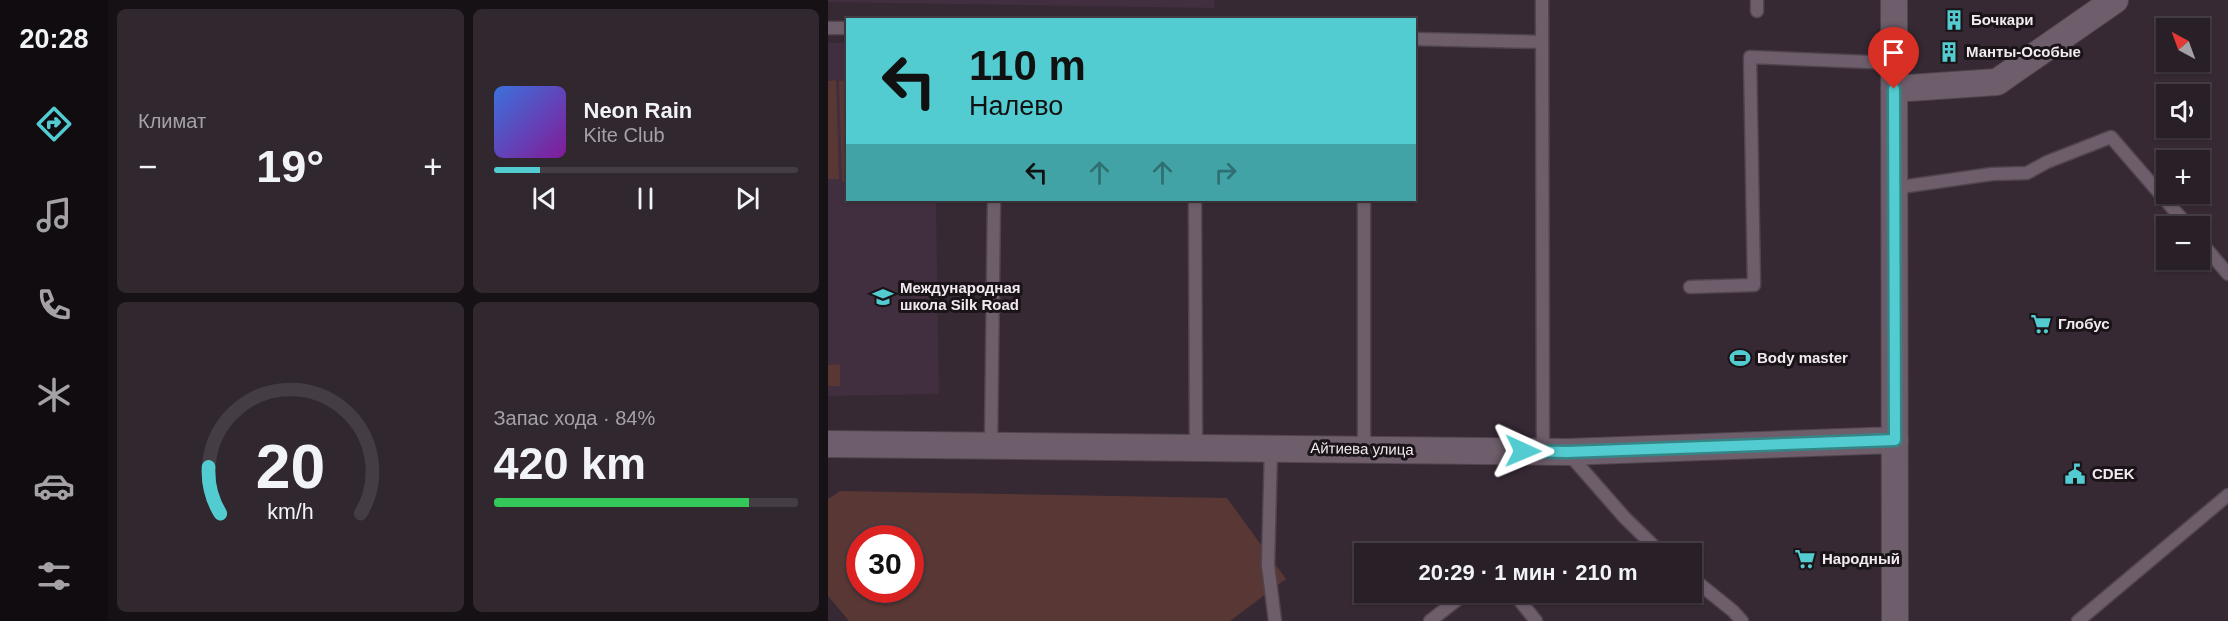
<!DOCTYPE html>
<html lang="ru">
<meta charset="utf-8">
<style>
body{margin:0;font-family:Arial,sans-serif;background:#30272f;color:#f1f3f6;height:100vh;display:flex;flex-direction:column;font-size:22px;white-space:nowrap}
*{box-sizing:border-box;margin:0}
p{font-size:20px;color:#a5a2a7}
.icon{flex:none;width:33px;height:33px;fill:none;stroke:currentColor;stroke-width:2;stroke-linecap:round;stroke-linejoin:round}
.map{position:relative;flex:1;overflow:hidden}
.details{display:flex;flex-direction:column;gap:9px;padding:9px;background:#161115;width:720px}
.details>*{flex:none}
.banner{position:absolute;left:18px;top:18px;width:570px;height:183px;border-radius:0px;box-shadow:0 2px 4px #0004,0 0 0 2px #443d44;background:#52ccd0;color:#111;overflow:hidden}
.needle{width:39px;rotate:319deg}
.tools{position:absolute;left:1328px;top:18px;display:grid;gap:12px}
.tools a{display:grid;place-items:center;width:54px;height:54px;border-radius:0px;background:#281f27;box-shadow:0 2px 4px #0004,0 0 0 2px #443d44;font-size:30px}
.speed{position:absolute;left:18px;top:525px;display:flex;gap:12px;font-size:30px;font-weight:700;text-align:center}
.speed>*{display:grid;place-content:center;width:78px;height:78px;border-radius:50%;background:#281f27;box-shadow:0 2px 4px #0004,0 0 0 2px #443d44;line-height:1}
.speed .limit{border:9px solid #d22;background:#fff;color:#111}
.pin{position:absolute;display:grid;place-items:center;width:51px;height:51px;color:#fff;margin:-62px -26px;border-radius:50% 50% 50% 0;rotate:-45deg;box-shadow:0 0 6px #0007}
.pin .icon{rotate:45deg}
.me{position:absolute;width:66px;margin:-33px;rotate:91deg;stroke-linejoin:round;filter:drop-shadow(0 0 4px #0008)}
.turn{display:flex;align-items:center;gap:21px;height:126px;padding:0 24px;font-size:27px}
.turn .icon{width:78px;height:78px;stroke-width:2.5}
.turn b{display:block;font-size:42px;line-height:51px}
.lanes{display:flex;align-items:center;height:57px;padding:0 24px;background:#0003;justify-content:center;gap:30px;direction:ltr}
.lanes .off{opacity:.35}
.big{font-size:45px;font-weight:700;line-height:1.1}
.details .card{flex:1;display:flex;flex-direction:column;justify-content:center;gap:9px;min-width:0;padding:0 21px;border-radius:9px;background:#30272f}
.details .dial{align-items:center;gap:0}
.dial svg{height:156px;overflow:visible;fill:none;stroke:#443d44;stroke-width:7;stroke-linecap:round;text-anchor:middle}
.dial text{fill:#f1f3f6;stroke:none}
.song{display:flex;align-items:center;gap:18px}
.cover{width:72px;height:72px;border-radius:9px;background:linear-gradient(135deg,hsl(220 70% 55%),hsl(290 70% 35%))}
.played{height:6px;border-radius:3px;background:linear-gradient(90deg,#52ccd0 15%,#443d44 15%)}
.keys{display:flex;justify-content:space-around;direction:ltr}
.heat{display:flex;justify-content:space-between;align-items:center;font-size:33px;direction:ltr}
.charge{height:9px;border-radius:4px;background:linear-gradient(90deg,#34c759 84%,#443d44 0)}
.details .tiles{flex:1;display:grid;gap:9px;grid-template-columns:repeat(2,1fr)}
.trip{position:absolute;left:526px;top:543px;width:348px;height:60px;border-radius:0px;background:#281f27;box-shadow:0 2px 4px #0004,0 0 0 2px #443d44;font-weight:700;line-height:60px;text-align:center}
main{display:flex;flex:1;min-height:0}
.tabs{display:flex;flex-direction:column;width:108px;justify-content:space-around;align-items:center;background:#100c10;color:#a5a2a7}
.tabs .icon{width:42px;height:42px}
.tabs .current{color:#52ccd0}
.tabs b{font-size:27px;color:#f1f3f6}
.map>svg:first-child{display:block}
.built{fill:#412e3e}
.green{fill:#593734;fill-rule:evenodd}
.lines{fill:none;stroke-linecap:round;stroke-linejoin:round}
.lane-casing{stroke:#50454e;stroke-width:15}
.street-casing{stroke:#50454e;stroke-width:28}
.lane{stroke:#6e5e6b;stroke-width:12}
.street{stroke:#6e5e6b;stroke-width:26}
.route-casing{stroke:#358587;stroke-width:15}
.route{stroke:#52ccd0;stroke-width:10}
.labels{text-anchor:middle;stroke-width:6;stroke-linejoin:round;paint-order:stroke}
.poi-label{font-size:15px;font-weight:bold;fill:#f2e9f0;stroke:#1a1418;text-anchor:start}
.street-label{font-size:15px;fill:#f2e9f0;stroke:#1a1418}
</style>
<main>
<nav class="tabs">
<b>20:28</b>
<svg class="icon current" aria-label="directions" viewBox="0 0 24 24"><path d="M12 3l9 9-9 9-9-9zM9 14v-3h6M13 9l2 2-2 2"/></svg>
<svg class="icon" aria-label="music" viewBox="0 0 24 24"><path d="M9 18V5l10-2v13"/><circle cx="6" cy="18" r="3"/><circle cx="16" cy="16" r="3"/></svg>
<svg class="icon" aria-label="phone" viewBox="0 0 24 24"><path d="M5 4h4l2 5-3 2q2 4 5 5l2-3 5 2v4C11 20 4 13 5 4z"/></svg>
<svg class="icon" aria-label="climate" viewBox="0 0 24 24"><path d="M12 3v18M4 7l16 10M4 17L20 7"/></svg>
<svg class="icon" aria-label="car" viewBox="0 0 24 24"><path d="M5 17H2v-5l4-1 3-4h7l3 4 3 1v5h-3M9 17h6M6 11h13"/><circle cx="7" cy="17" r="2"/><circle cx="17" cy="17" r="2"/></svg>
<svg class="icon" aria-label="filters" viewBox="0 0 24 24"><path d="M4 7h16M4 17h16"/><circle cx="9" cy="7" r="2"/><circle cx="15" cy="17" r="2"/></svg>
</nav>
<section class="details">
<div class="tiles">
<div class="card"><p>Климат</p>
<div class="heat"><a>−</a><b class="big">19°</b><a>+</a></div>
</div>
<div class="card">
<div class="song"><i class="cover"></i><div><b>Neon Rain</b><p>Kite Club</p></div></div>
<div class="played"></div>
<div class="keys"><svg class="icon" aria-label="previous" viewBox="0 0 24 24"><path d="M18 5L8 12l10 7zM5 5v14"/></svg><svg class="icon" aria-label="pause" viewBox="0 0 24 24"><path d="M8 5v14M16 5v14"/></svg><svg class="icon" aria-label="next" viewBox="0 0 24 24"><path d="M6 5l10 7-10 7zM19 5v14"/></svg></div>
</div>
<div class="card dial"><svg viewBox="0 0 100 80">
<path d="M14 69A42 42 0 1 1 86 69"/>
<path d="M14 69A42 42 0 0 1 8 45" stroke="#52ccd0"/>
<text x="50" y="56" font-size="32" font-weight="700">20</text>
<text x="50" y="72" font-size="11">km/h</text>
</svg></div>
<div class="card"><p>Запас хода · 84%</p><b class="big">420 km</b><div class="charge"></div></div>
</div>
</section>
<div class="map">
<svg width="1400" height="621" viewBox="0 0 1400 621">
<rect width="100%" height="100%" fill="#362934"/>
<!-- built -->
<path class="built" d="M0,0H386V8L0,2Z
M0,43H19L20,200H108L111,394L0,396Z"/>
<!-- green -->
<path class="green" d="M8,80L11,179H0V81Z
M19,80V182H14L11,81Z
M12,364V386H0V365Z
M12,491L399,498L458,579L402,621H21L0,596V499ZM32,538H82V590H32Z"/>
<g class="lines">
<!-- lane casing -->
<g class="lane-casing">
<path id="lane" d="M714,0L715,451
M929,11V0
M0,28H20
M586,39L714,42
M1066,188L1164,174L1199,173L1219,162L1283,137L1360,226
M367,200L368,448
M536,200V449
M1371,240L1400,274
M862,287L926,285L922,57L1066,63
M163,445L166,200
M443,448L440,565L447,621
M740,453L797,518L834,554
M864,578L905,611L914,621
M685,592L708,621
M602,621L639,592
M1250,621L1400,495"/>
</g>
<!-- street casing -->
<g class="street-casing">
<path id="street" d="M1066,0L1067,621
M1066,89L1169,82L1287,0
M0,444L739,452L1067,440"/>
</g>
<!-- lane -->
<use href="#lane" class="lane"/>
<!-- street -->
<use href="#street" class="street"/>
</g>
<g class="lines">
<!-- route casing -->
<g class="route-casing">
<path id="route" d="M695,451L739,452L1067,440L1066,89"/>
</g>
<!-- route -->
<use href="#route" class="route"/>
</g>
<!-- icons -->
<defs>
<g id="building-bare" transform="scale(1.62)"><path d="M-4-6H4V6H1V3H-1V6H-4ZM-2.5-4.3h1.7v1.8h-1.7ZM.8-4.3h1.7v1.8H.8ZM-2.5-1h1.7V.8h-1.7ZM.8-1h1.7V.8H.8Z" fill="#52ccd0" stroke="#1a1418" stroke-width="2.5" paint-order="stroke"/></g>
<g id="school-bare" transform="scale(1.62)"><path d="M0-5L7-2L0 1L-7-2ZM-4 1L0 2.5L4 1V4Q0 6-4 4Z" fill="#52ccd0" stroke="#1a1418" stroke-width="2.5" paint-order="stroke"/></g>
<g id="supermarket-bare" transform="scale(1.62)"><path d="M-6-5.5h2.5l.6 2H6L4.5 2H-2.5L-4.4-4H-6ZM-1.5 3.2a1.3 1.3 0 1 0 .1 0ZM3 3.2a1.3 1.3 0 1 0 .1 0Z" fill="#52ccd0" stroke="#1a1418" stroke-width="2.5" paint-order="stroke"/></g>
<g id="stadium-bare" transform="scale(1.62)"><path d="M0-5a6.5 5 0 1 0 0 10a6.5 5 0 1 0 0-10ZM-3.5-1.8h7v3.6h-7Z" fill="#52ccd0" stroke="#1a1418" stroke-width="2.5" paint-order="stroke"/></g>
<g id="civic-bare" transform="scale(1.62)"><path d="M-.6-6.5H3V-4.5H.6V-3L4-1V1h2V6H-6V1h2V-1L-.6-3ZM-1.2 2.5V6h2.4V2.5Z" fill="#52ccd0" stroke="#1a1418" stroke-width="2.5" paint-order="stroke"/></g>
</defs>
<g fill-rule="evenodd">
<use href="#building-bare" x="1126" y="20"/>
<use href="#building-bare" x="1121" y="52"/>
<use href="#school-bare" x="55" y="297"/>
<use href="#supermarket-bare" x="1213" y="324"/>
<use href="#stadium-bare" x="912" y="358"/>
<use href="#civic-bare" x="1247" y="474"/>
<use href="#supermarket-bare" x="977" y="559"/>
</g>
<g class="labels">
<!-- poi labels -->
<g class="poi-label">
<text x="1143" y="25">Бочкари</text>
<text x="1138" y="57">Манты-Особые</text>
<text x="72" y="293">Международная<tspan x="72" dy="17">школа Silk Road</tspan></text>
<text x="1230" y="329">Глобус</text>
<text x="929" y="363">Body master</text>
<text x="1264" y="479">CDEK</text>
<text x="994" y="564">Народный</text>
</g>
<!-- street labels -->
<g class="street-label">
<text transform="translate(534 449) rotate(1)" y="5">Айтиева улица</text>
</g>
</g>
</svg>
<div class="tools">
<a><svg class="needle" viewBox="-14 -14 28 28"><path d="M0-13l5 13h-10z" fill="#e53935"/><path d="M0 13l5-13h-10z" fill="#a5a2a7"/></svg></a>
<a><svg class="icon" aria-label="sound" viewBox="0 0 24 24"><path d="M4 9h4l5-4v14l-5-4H4zM17 9q2 3 0 6"/></svg></a>
<a>+</a>
<a>−</a>
</div>
<div class="speed"><div class="limit">30</div></div>
<div class="pin" style="left:1066px;top:89px;background:#d93025"><svg class="icon" aria-label="arrive" viewBox="0 0 24 24"><path d="M6 21V4h12l-3 4 3 4H6"/></svg></div>
<svg class="me" style="left:695px;top:451px" viewBox="-20 -20 40 40"><path d="M0-17L14 15 0 8-14 15z" fill="#52ccd0" stroke="#fff" stroke-width="4"/></svg>
<div class="trip">20:29 · 1 мин · 210 m</div>
<div class="banner">
<div class="turn"><svg class="icon" aria-label="left" viewBox="0 0 24 24"><path d="M17 20v-9H6M10 6l-5 5 5 5"/></svg><div><b>110 m</b>Налево</div></div>
<div class="lanes"><svg class="icon" aria-label="left" viewBox="0 0 24 24"><path d="M17 20v-9H6M10 6l-5 5 5 5"/></svg><svg class="icon off" aria-label="ahead" viewBox="0 0 24 24"><path d="M12 20V5M6 11l6-6 6 6"/></svg><svg class="icon off" aria-label="ahead" viewBox="0 0 24 24"><path d="M12 20V5M6 11l6-6 6 6"/></svg><svg class="icon off" aria-label="right" viewBox="0 0 24 24"><path d="M7 20v-9h11M14 6l5 5-5 5"/></svg></div>
</div>
</div>
</main>
